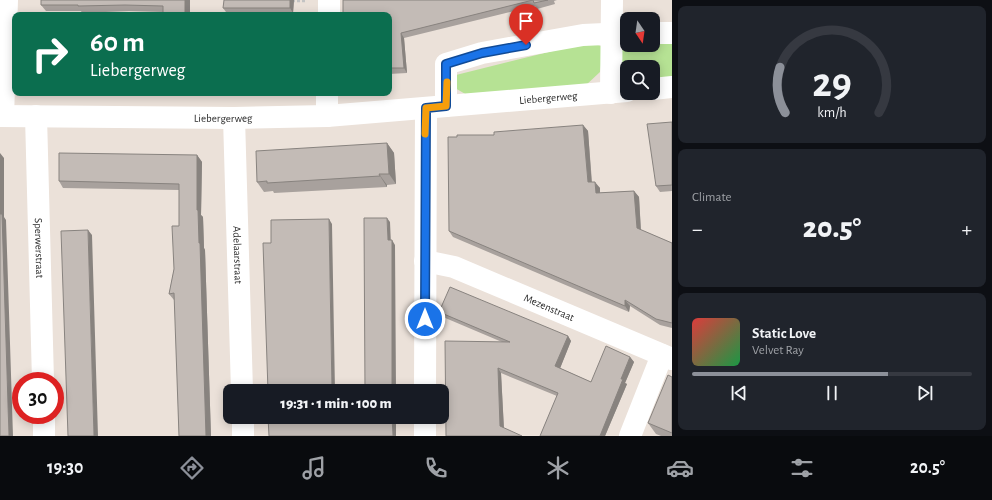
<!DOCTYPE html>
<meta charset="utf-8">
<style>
body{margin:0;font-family:"Alegreya Sans",sans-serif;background:#20242c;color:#f1f3f6;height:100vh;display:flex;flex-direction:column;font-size:15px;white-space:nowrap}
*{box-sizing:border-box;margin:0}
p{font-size:13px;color:#9ea1a6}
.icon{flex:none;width:22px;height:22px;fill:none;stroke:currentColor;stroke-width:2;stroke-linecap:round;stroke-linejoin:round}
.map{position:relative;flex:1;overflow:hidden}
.details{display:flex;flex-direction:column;gap:6px;padding:6px;background:#0d0f14;width:320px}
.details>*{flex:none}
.hud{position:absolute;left:12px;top:12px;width:380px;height:84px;border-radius:8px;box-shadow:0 2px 10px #0003;background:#0b6e4f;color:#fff;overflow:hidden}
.needle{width:26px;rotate:167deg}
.fabs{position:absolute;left:620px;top:12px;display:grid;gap:8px}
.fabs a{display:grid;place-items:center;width:40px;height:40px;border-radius:8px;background:#171b24;box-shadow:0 2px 10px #0003;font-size:20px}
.speed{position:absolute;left:12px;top:372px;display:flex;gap:8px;font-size:20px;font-weight:700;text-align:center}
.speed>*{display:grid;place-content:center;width:52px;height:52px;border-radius:50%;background:#171b24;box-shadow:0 2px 10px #0003;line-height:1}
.speed .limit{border:6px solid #d22;background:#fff;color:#111}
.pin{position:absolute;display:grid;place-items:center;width:34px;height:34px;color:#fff;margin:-41px -17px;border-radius:50% 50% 50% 0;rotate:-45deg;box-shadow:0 0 4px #0007}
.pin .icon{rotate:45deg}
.me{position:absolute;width:44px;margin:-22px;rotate:0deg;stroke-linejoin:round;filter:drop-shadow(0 0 3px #0008)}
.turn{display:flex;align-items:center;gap:14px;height:84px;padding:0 12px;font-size:18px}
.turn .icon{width:52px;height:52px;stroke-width:2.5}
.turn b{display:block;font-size:28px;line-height:34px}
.big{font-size:30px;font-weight:800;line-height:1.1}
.details .widget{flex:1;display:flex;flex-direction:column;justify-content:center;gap:6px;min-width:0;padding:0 14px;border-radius:8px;background:#20242c}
.details .dial{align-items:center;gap:0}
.dial svg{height:104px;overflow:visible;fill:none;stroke:#363941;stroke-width:7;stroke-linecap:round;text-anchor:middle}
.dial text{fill:#f1f3f6;stroke:none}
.song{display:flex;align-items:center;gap:12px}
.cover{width:48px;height:48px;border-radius:6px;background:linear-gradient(135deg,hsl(0 70% 55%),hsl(140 70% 35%))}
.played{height:4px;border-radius:2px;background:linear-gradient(90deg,#8c9099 70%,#363941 70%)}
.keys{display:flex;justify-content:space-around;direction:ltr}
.heat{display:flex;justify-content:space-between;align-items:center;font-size:22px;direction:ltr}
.trip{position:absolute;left:223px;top:384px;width:226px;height:40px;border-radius:8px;background:#171b24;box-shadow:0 2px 10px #0003;font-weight:800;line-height:40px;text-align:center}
.dock{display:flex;height:64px;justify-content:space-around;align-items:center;background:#090b0e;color:#9ea1a6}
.dock .icon{width:28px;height:28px}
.dock .current{color:#8c9099}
.dock b{font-size:18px;color:#f1f3f6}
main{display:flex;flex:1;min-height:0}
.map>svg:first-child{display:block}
.green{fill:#b6e294}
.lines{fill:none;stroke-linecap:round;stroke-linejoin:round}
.path{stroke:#c3c3c3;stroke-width:2.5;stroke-dasharray:3 2;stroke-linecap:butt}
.minor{stroke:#fff;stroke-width:22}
.wall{fill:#a8a19d}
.shaded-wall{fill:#88837f}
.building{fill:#c3bbb6;stroke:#88837f}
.route-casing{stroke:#114b97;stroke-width:10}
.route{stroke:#1a73e8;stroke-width:7}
.slow{stroke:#f59e0b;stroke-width:7}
.labels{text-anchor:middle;stroke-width:4;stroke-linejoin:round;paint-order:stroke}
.street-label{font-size:11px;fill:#282828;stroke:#fff}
</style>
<main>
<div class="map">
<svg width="672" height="436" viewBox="0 0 672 436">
<rect width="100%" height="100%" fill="#ebe1d9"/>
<!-- green -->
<path class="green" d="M589,42L601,46L602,59L600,72L585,86L467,95L455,88L456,75Z
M653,42H672V78L653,79V67H627V74L621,64V47L627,43V45H653Z"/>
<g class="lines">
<!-- path -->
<path class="path" d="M292,1H307"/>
<!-- minor -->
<g class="minor">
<path d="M329,15V0"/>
<path d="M653,33H672"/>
<path d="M653,89L672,87"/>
<path d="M611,93L612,0"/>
<path d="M446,106V64L482,53L583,35L627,33"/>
<path id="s1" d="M0,116L234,118L327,116L627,91"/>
<path d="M3,116L7,0"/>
<path id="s2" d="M36,116L43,381"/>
<path d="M327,116V93"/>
<path id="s3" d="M234,118L242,391"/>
<path id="s4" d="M425,261L454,267L672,359"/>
<path d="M425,391L426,108"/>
<path d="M44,415V436"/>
<path d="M243,417V436"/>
<path d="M425,417V436"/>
<path d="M630,436L662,355"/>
</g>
</g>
<!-- wall -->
<path class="wall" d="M190,0L163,12L129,11L82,13L81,11H46L41,5Z
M294,0L293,13L226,12L223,8Z
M343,0H557L554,1L555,4L537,9L535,6L404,38L407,73L389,74V15Z
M672,122V191L660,192L656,186Z
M583,125L588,131L592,182L600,188V193L634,191L639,197L641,230L672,243V328L660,325L630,306L629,312L453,237L449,231L494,135Z
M387,143L394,153L396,184L387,185V187L274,193L273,191L264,192L257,182Z
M197,155L202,162L201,215L203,217L204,248L205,250L211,436H179L175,300H174L169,294L174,269L179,226V190L63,188L59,181Z
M439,312L568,336L571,341L560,368L591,382L630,357L634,362L625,383L627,384L605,436H540L557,396L501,373L504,428L446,436L502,342L443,317Z
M672,377V436H661L656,434L648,423Z"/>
<!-- shaded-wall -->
<path class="shaded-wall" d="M185,0H190V15H185Z
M290,0H294L293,13L290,8Z
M401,33L404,38L407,73L404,68Z
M583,125L588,131L592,188L588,182Z
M387,143L394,153L396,184L389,174Z
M0,153L4,158V217L6,220L13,436H9L0,214Z
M197,155L202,162L201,215L203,217L204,248L205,250L211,436H206L199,243L197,210Z
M379,174L387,185V187L380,176Z
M595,182L600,188V199L596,193Z
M634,191L639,197L641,234L637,228Z
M387,218L390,222L391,245L388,240Z
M329,219L332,224L335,391H332Z
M88,230L92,235L98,436H94Z
M392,240L395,245L396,391H392Z
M625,300L630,306L629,312L625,306Z
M568,336L571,341L559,371L555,366Z
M630,357L634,362L625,383L627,384L605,436H600L621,379Z
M498,368L501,373L504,431L500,426Z
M392,417H396V436H393Z"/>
<!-- building -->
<path class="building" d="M41,0H185V15H163V6L125,5L78,6V5H41Z
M224,0H290V8H223Z
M343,0H548L534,3L533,0L401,33L404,68H389V15H343Z
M672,122V185L656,186L647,124Z
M583,125L588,182H595L596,193L634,191L637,228L672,243V323L656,319L625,300V306L449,231L448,137H457V135H494V132Z
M387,143L389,174H379L380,176L267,183V181L257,182L256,151Z
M59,153L197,155V210H198L199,243H200L206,436H179L174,293L169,294L174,269L172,226H179V184L59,181Z
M0,203V214H2L9,436H0Z
M364,218H387L388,240H392V391H365Z
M329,219L332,391H268L263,243H271V220Z
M88,230L94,436H68L61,231Z
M450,287L568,336L555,366L591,382L606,346L630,357L621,379H623L600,436H540L558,393L498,368L500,426L522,436H446L445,341L510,342L439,312Z
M668,375L672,377V433L648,423Z
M268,417H392L393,436H269Z"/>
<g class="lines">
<!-- route casing -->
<g class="route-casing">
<path id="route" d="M425,319L426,108L446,106V64L482,53L526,45"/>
</g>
<!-- route -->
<use href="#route" class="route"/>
<!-- slow -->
<path class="slow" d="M425,134L426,108L446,106L447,82"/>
</g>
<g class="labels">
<!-- street labels -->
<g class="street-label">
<text dy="4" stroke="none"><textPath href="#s1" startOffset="549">Liebergerweg</textPath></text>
<text dy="4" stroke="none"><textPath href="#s1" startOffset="223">Liebergerweg</textPath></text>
<text dy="4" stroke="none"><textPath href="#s2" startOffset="132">Sperwerstraat</textPath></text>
<text dy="4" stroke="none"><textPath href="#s3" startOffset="137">Adelaarstraat</textPath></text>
<text dy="4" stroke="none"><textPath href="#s4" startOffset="133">Mezenstraat</textPath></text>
</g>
</g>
</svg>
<div class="fabs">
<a><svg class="needle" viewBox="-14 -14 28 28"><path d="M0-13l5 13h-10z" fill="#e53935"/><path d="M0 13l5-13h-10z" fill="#9ea1a6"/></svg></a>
<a><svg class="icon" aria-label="search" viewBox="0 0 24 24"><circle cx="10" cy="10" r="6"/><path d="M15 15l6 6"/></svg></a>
</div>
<div class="speed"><div class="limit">30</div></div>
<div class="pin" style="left:526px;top:45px;background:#d93025"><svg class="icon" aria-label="arrive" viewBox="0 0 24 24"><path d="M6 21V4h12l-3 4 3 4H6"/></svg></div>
<svg class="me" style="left:425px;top:319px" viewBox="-20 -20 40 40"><circle r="17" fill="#1a73e8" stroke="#fff" stroke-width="3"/><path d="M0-11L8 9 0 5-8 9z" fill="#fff"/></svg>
<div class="trip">19:31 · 1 min · 100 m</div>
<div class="hud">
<div class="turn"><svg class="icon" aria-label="right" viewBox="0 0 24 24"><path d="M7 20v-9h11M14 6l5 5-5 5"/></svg><div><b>60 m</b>Liebergerweg</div></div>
</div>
</div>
<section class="details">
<div class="widget dial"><svg viewBox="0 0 100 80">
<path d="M14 69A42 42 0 1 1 86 69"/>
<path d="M14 69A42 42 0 0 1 10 34" stroke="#8c9099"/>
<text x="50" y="56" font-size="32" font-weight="700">29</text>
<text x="50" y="72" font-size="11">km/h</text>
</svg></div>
<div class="widget"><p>Climate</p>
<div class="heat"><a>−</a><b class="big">20.5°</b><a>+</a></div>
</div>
<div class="widget">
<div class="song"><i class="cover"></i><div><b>Static Love</b><p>Velvet Ray</p></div></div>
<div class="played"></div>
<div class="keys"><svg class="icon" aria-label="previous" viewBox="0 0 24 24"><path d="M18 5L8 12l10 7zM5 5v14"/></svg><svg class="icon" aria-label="pause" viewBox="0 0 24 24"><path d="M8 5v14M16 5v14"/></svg><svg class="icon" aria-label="next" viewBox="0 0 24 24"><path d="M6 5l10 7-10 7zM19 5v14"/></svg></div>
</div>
</section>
</main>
<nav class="dock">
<b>19:30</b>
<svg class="icon current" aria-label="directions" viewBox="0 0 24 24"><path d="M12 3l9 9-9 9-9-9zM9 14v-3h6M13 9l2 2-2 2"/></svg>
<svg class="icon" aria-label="music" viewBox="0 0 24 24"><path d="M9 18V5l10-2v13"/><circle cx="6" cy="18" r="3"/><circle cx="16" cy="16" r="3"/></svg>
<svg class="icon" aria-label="phone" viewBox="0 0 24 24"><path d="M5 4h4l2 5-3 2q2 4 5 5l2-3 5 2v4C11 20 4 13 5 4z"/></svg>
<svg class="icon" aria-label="climate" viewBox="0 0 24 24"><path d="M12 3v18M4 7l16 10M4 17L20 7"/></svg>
<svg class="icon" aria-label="car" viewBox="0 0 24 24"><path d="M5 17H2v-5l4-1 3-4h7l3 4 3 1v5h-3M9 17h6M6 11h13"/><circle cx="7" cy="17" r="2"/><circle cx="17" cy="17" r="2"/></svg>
<svg class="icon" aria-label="filters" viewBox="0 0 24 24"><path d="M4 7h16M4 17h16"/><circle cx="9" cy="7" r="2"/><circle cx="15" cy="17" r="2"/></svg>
<b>20.5°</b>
</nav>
